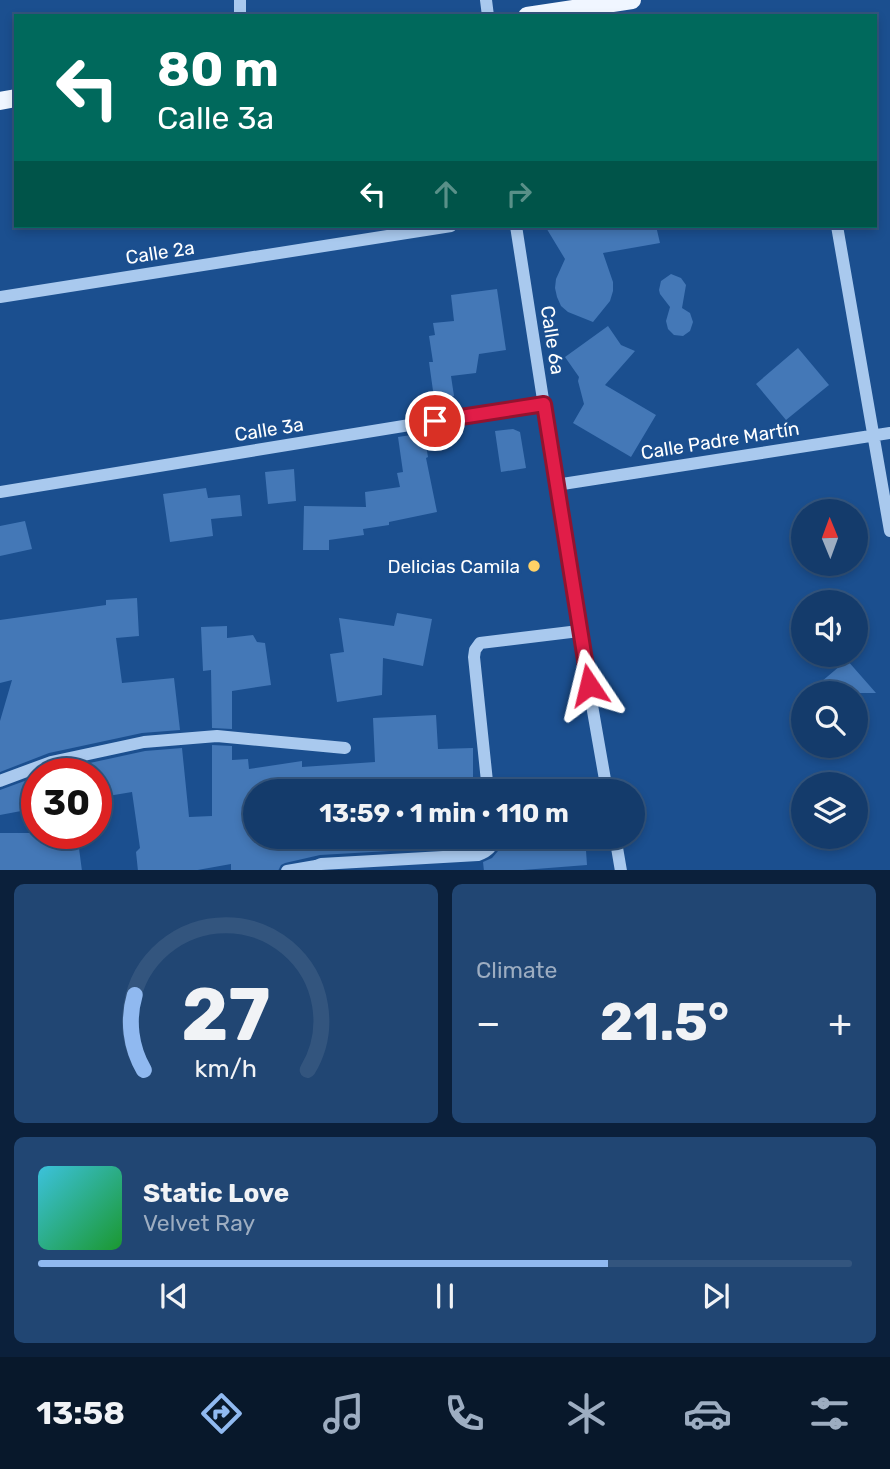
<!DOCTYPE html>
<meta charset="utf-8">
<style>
body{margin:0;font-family:Rubik,sans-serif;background:#214673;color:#f1f3f6;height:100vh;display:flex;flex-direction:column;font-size:26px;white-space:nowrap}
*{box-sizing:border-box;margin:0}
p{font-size:23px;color:#9dadc1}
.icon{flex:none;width:38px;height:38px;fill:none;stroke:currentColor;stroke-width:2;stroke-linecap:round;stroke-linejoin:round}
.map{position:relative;height:870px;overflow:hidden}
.panel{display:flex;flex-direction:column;gap:14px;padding:14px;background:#0b203b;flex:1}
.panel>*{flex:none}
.hud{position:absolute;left:14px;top:14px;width:863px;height:214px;border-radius:0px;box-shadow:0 4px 10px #0003,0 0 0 2px #33557e;background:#00695c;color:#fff;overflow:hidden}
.needle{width:46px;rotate:359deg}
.controls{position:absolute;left:791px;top:499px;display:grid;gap:14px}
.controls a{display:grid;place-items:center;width:77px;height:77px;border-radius:50%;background:#143b6b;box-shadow:0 4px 10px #0003,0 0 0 2px #33557e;font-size:35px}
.speed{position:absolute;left:21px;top:758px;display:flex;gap:14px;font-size:35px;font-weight:700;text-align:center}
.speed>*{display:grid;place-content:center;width:91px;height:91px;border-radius:50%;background:#143b6b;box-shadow:0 4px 10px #0003,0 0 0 2px #33557e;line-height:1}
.speed .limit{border:10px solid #d22;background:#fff;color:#111}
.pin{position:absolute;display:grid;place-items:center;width:60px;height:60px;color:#fff;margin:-30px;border:4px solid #fff;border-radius:50%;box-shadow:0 2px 7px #0007}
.me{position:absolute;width:77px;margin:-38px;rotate:350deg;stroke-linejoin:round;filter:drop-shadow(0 0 5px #0008)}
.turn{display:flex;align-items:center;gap:24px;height:147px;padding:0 28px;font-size:32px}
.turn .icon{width:91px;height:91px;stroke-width:2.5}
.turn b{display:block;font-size:49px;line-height:60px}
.lanes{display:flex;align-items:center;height:66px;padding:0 28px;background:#0003;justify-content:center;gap:35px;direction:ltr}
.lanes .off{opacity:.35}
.big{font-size:52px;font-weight:700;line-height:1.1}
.panel .tile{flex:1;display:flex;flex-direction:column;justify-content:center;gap:10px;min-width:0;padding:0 24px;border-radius:10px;background:#214673}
.panel .dial{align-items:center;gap:0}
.dial svg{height:182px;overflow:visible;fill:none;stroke:#33557e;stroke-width:7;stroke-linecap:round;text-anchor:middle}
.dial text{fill:#f1f3f6;stroke:none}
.song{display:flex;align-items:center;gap:21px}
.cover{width:84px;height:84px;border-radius:10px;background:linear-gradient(135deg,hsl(190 70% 55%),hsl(130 70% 35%))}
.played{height:7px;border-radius:4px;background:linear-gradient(90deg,#90b9f0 70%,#33557e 70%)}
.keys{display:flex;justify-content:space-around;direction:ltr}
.heat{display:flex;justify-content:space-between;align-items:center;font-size:38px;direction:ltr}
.panel .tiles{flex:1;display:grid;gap:14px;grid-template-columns:1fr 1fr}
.tile:last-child{grid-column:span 2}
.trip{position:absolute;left:243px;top:779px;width:402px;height:70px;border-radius:35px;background:#143b6b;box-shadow:0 4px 10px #0003,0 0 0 2px #33557e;font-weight:700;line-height:70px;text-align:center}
.tab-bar{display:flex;height:112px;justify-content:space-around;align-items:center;background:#08182b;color:#9dadc1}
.tab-bar .icon{width:49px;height:49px}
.tab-bar .selected{color:#90b9f0}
.tab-bar b{font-size:32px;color:#f1f3f6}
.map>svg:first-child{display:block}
.building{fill:#4478b7}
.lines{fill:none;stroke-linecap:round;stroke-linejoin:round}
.minor{stroke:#a9c9ee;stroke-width:12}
.major{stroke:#f0f6ff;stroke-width:18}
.route-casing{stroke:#92132f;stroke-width:18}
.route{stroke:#e11d48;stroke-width:12}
.poi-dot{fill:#ffd166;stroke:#1b4f8f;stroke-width:2.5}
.labels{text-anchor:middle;stroke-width:5;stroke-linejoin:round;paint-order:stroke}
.street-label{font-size:19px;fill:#fff;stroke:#1b4f8f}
.poi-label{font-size:19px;fill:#fff;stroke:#1b4f8f;text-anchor:end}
</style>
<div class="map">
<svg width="890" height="871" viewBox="0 0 890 871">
<rect width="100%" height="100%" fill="#1b4f8f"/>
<!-- building -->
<path class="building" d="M545,226H656L660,243L603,253L613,282V291L610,301L593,322L568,312L561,306L557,297L555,288L556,279L565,259Z
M671,274L681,278L686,285L682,308L690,313L693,322L690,331L683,336L674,335L668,329L666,321L670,307L660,294L659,290L661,281Z
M497,289L506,350L479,354L476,373L451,376L454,396L434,398L429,362H433L429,336L435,335L433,323L454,321L451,295Z
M608,326L621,345L635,351L605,385L656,415L631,457L573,423L584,404L578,381L579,377L565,357Z
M798,348L829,385L786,420L756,384Z
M513,429L520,432L526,468L501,472L495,431Z
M424,433L428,457L426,458L437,512L389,522V525L363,529L364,535L329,540V550H303L304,506L366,507L365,492L400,487L397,473L403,472L398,437Z
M294,469L296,501L268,504L265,472Z
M206,488L208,498L240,495L242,516L211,519L213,536L170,542L163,494Z
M25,521L32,549L0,556V526Z
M137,598L139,636L116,638L122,683L174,678L180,730L142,733L49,753L0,772V721L12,680L0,683V620L106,605V600Z
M397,613L432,619L423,666L383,658L382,695L337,702L330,654L344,652L339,618L394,626Z
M227,626V638L253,635L257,642L265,643L271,685L232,691V729L212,728L211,670L203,671L201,627Z
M847,660L876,693H808Z
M436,715L438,749L473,748V791H256V836H484L483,843L481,844V839V844L476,846L320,855L285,863L281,865L278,871H231V864L192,871H138L136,852L140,848L132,792L96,798V774H78L76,766L145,751L182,748L189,817L212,816V745L232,746V760L248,759L249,769L302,761V767L375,762L373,718Z
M30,779L37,800V808L0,815V790Z
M0,833H77L82,871H0Z
M502,836H585L587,865L510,871H484L483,862L492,858L498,851Z"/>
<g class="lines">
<!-- minor -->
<path class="minor" d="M240,0V16
M486,0L488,16
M516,226L579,631L607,791
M837,226L890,531
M0,297L451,226
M556,485L890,433
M0,492L544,403
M0,781L51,762L144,742L217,736L345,748
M488,791L474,657L475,650L480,643L579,631
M615,836L621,871
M287,871L316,866L321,864L478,855C487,852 494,847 493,836"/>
<!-- major -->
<path class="major" d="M527,16L632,0
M0,101L16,98"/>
</g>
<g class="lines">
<!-- route casing -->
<g class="route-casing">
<path id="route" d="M435,421L544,404L589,685"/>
</g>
<!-- route -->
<use href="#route" class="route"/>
</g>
<!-- markers -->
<circle class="poi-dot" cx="534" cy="566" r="7"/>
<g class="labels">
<!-- street labels -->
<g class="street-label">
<text transform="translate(160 252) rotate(-9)" y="7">Calle 2a</text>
<text transform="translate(553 340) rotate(81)" y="7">Calle 6a</text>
<text transform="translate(269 429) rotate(-9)" y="7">Calle 3a</text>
<text transform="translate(720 440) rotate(-9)" y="7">Calle Padre Martín</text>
</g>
<!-- poi labels -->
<g class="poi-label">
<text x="520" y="573">Delicias Camila</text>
</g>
</g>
</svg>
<div class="controls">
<a><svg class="needle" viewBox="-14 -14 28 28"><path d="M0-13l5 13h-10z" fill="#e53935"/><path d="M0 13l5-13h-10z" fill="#9dadc1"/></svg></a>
<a><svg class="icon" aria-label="sound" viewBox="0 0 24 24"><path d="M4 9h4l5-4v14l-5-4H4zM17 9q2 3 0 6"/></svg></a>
<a><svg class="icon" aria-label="search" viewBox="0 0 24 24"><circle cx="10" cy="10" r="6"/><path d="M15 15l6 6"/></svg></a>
<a><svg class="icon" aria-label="layers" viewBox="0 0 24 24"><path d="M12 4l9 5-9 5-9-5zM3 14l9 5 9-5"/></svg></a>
</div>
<div class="speed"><div class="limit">30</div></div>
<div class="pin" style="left:435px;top:421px;background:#d93025"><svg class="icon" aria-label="arrive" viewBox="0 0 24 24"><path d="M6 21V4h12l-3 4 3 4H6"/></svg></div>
<svg class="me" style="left:589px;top:685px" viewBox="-20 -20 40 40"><path d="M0-17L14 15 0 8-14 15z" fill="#e11d48" stroke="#fff" stroke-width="4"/></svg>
<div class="trip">13:59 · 1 min · 110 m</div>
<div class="hud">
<div class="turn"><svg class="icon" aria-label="left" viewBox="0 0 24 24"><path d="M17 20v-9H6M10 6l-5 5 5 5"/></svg><div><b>80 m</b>Calle 3a</div></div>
<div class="lanes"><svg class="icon" aria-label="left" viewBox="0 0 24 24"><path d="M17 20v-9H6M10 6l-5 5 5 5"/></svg><svg class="icon off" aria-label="ahead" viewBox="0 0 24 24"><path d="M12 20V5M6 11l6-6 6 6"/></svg><svg class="icon off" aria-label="right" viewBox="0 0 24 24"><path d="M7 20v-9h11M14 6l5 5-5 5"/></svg></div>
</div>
</div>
<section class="panel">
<div class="tiles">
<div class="tile dial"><svg viewBox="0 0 100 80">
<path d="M14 69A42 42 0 1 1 86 69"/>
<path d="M14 69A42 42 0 0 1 10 36" stroke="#90b9f0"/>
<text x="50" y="56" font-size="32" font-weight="700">27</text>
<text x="50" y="72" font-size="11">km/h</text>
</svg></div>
<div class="tile"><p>Climate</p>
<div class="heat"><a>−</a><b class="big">21.5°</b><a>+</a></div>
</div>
<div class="tile">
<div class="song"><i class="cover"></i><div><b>Static Love</b><p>Velvet Ray</p></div></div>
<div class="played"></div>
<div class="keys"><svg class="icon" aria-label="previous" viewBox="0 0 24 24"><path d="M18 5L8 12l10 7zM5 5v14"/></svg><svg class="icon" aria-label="pause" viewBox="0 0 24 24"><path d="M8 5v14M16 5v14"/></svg><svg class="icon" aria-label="next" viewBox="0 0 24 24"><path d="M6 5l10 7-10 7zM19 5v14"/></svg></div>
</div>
</div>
</section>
<nav class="tab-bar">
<b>13:58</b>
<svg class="icon selected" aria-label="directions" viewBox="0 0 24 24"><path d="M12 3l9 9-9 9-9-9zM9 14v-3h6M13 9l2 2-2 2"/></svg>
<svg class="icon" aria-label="music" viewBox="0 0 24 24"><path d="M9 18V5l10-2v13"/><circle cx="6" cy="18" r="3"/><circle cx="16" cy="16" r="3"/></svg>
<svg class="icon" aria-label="phone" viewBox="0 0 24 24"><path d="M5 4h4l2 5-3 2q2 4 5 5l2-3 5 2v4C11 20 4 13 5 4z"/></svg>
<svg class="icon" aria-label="climate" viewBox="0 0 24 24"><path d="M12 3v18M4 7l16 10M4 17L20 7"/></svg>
<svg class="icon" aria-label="car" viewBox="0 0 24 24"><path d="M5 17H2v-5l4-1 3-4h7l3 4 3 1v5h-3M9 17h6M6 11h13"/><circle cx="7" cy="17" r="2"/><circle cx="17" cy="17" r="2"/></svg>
<svg class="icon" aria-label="filters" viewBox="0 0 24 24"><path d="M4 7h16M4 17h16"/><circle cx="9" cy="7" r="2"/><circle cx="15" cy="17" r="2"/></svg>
</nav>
